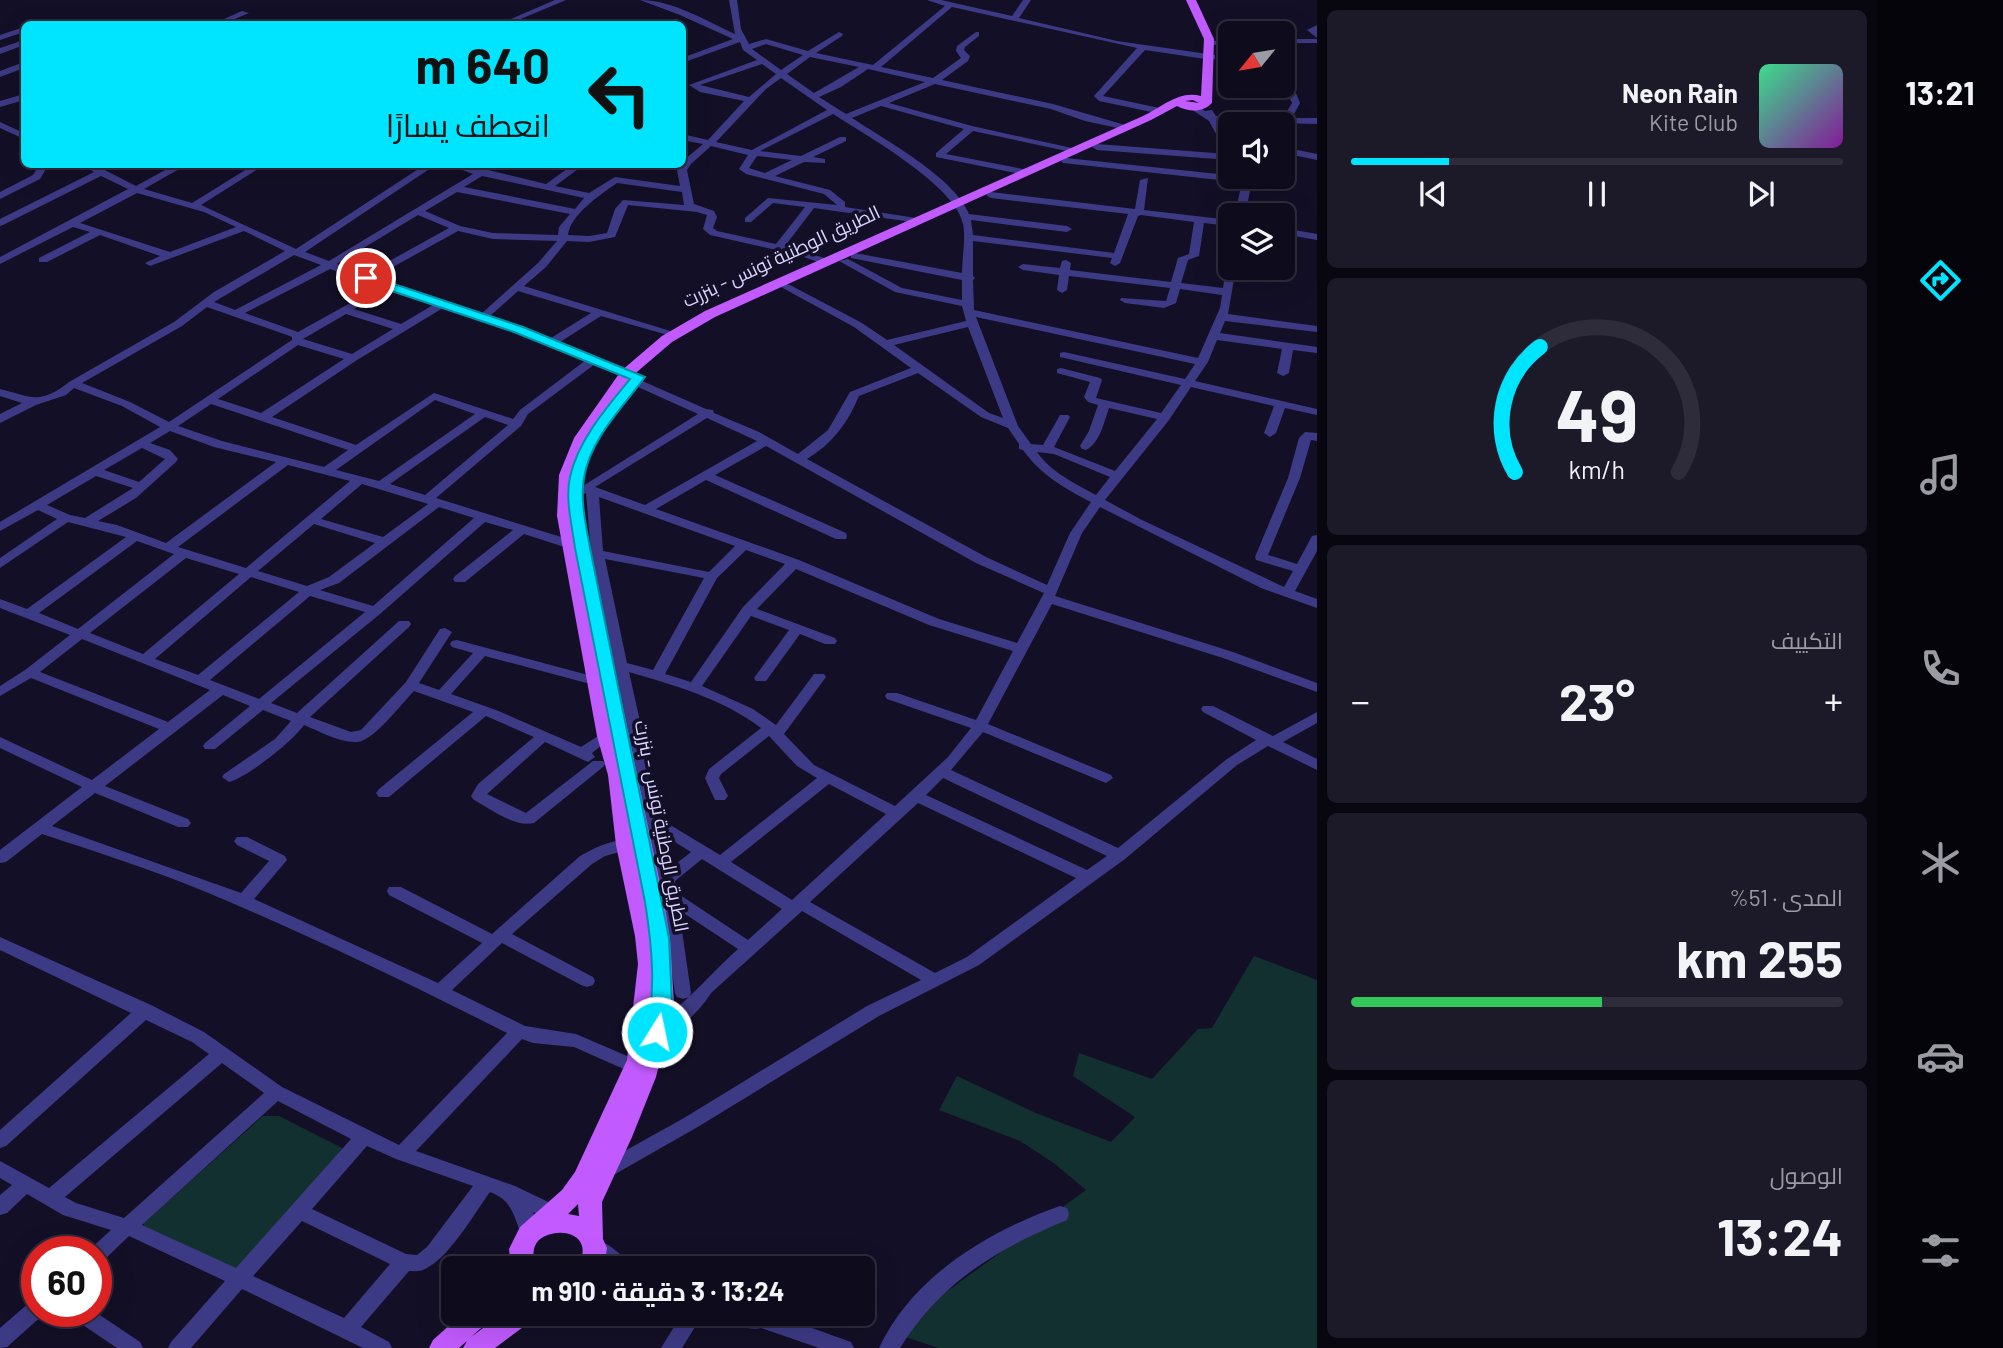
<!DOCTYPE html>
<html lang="ar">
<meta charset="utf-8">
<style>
body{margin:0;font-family:Barlow,Cairo,sans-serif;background:#1c1929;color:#f1f3f6;direction:rtl;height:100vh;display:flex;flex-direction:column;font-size:26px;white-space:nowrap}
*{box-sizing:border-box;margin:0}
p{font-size:23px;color:#9b9ba3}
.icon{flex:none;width:38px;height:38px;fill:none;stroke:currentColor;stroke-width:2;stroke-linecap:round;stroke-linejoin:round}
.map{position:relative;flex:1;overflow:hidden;direction:ltr}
.details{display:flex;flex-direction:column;gap:10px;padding:10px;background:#08060f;width:560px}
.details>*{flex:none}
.banner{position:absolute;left:21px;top:21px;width:665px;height:147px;border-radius:10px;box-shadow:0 7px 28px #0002,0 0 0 2px #2e2b3b;direction:rtl;background:#00e5ff;color:#111;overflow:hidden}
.needle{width:46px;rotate:240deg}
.tools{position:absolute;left:1218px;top:21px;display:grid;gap:14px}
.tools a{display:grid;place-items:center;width:77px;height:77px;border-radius:10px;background:#0e0b1c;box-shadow:0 7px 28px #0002,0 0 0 2px #2e2b3b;font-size:35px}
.speed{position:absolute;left:21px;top:1236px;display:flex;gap:14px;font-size:35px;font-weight:700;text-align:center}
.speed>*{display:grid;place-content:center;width:91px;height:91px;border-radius:50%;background:#0e0b1c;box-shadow:0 7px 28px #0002,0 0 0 2px #2e2b3b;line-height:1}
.speed .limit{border:10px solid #d22;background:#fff;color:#111}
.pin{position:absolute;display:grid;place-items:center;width:60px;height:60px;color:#fff;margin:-30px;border:4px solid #fff;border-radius:50%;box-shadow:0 2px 7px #0007}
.me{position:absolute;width:77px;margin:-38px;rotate:10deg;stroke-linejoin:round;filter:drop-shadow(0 0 5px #0008)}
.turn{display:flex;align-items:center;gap:24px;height:147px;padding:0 21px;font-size:32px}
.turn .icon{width:91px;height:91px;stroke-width:2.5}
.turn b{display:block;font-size:49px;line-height:60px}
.big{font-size:52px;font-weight:700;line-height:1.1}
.details .widget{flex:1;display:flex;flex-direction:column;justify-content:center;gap:10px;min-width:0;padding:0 24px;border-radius:10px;background:#1c1929}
.details .dial{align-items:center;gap:0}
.dial svg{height:182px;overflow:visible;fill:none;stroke:#2e2b3b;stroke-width:7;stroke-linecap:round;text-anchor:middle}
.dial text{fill:#f1f3f6;stroke:none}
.song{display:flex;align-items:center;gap:21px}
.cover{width:84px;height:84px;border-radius:10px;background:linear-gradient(135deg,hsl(150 70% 55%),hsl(290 70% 35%))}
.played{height:7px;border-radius:4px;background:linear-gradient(90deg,#00e5ff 20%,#2e2b3b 20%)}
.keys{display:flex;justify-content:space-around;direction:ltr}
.heat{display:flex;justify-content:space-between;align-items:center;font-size:38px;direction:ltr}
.charge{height:10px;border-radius:5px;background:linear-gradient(90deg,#34c759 51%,#2e2b3b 0)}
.trip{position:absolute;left:441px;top:1256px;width:434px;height:70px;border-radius:10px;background:#0e0b1c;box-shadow:0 7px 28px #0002,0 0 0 2px #2e2b3b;font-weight:700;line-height:70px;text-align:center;direction:rtl}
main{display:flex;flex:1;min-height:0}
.tab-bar{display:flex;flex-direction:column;width:126px;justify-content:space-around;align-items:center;background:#06040b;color:#9b9ba3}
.tab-bar .icon{width:49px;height:49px}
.tab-bar .active{color:#00e5ff}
.tab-bar b{font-size:32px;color:#f1f3f6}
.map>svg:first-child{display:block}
.green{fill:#12302f}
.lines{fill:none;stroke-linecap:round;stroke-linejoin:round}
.minor{fill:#3d3a85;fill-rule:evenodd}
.major{fill:#c25bff;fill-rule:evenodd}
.route{fill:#00e5ff;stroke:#0095a6;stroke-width:2}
.labels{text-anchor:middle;stroke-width:7;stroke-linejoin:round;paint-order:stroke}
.street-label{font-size:19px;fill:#d9d4ff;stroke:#130f26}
</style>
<main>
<nav class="tab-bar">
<b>13:21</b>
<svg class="icon active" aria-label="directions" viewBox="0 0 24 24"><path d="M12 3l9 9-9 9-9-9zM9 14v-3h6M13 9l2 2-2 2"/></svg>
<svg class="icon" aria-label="music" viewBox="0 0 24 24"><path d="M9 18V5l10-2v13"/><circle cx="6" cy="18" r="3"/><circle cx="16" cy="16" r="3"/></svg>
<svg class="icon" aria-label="phone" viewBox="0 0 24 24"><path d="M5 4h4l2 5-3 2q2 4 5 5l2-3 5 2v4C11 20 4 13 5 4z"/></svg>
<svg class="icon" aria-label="climate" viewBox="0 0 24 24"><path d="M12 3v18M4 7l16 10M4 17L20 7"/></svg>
<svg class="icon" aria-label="car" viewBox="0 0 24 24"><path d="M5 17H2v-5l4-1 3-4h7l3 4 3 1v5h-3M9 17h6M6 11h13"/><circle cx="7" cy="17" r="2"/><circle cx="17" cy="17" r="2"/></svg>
<svg class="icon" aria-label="filters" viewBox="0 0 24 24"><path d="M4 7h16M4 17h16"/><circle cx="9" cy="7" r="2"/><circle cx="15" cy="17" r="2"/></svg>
</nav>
<section class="details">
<div class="widget">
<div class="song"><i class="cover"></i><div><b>Neon Rain</b><p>Kite Club</p></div></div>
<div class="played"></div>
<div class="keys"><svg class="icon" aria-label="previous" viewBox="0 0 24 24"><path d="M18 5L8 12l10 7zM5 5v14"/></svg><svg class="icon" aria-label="pause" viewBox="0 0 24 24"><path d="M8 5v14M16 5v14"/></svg><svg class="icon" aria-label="next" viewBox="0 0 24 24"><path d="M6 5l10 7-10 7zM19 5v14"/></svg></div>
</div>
<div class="widget dial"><svg viewBox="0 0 100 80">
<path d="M14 69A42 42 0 1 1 86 69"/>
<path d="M14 69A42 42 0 0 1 25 14" stroke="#00e5ff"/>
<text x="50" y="56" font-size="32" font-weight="700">49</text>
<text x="50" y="72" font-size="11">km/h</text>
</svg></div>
<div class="widget"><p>التكييف</p>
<div class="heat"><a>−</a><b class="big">23°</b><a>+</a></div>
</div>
<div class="widget"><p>المدى · 51%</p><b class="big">255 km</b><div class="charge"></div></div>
<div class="widget"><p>الوصول</p><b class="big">13:24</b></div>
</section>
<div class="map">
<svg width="1317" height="1348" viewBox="0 0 1317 1348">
<rect width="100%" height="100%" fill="#130f26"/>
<!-- green -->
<path class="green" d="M1254,956L1317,980V1348H939L905,1337L938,1298L1086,1190L1055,1164L1020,1141L939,1110L957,1076L1036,1113L1111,1142L1135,1117L1073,1076L1079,1053L1152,1079L1198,1029L1212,1028Z
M263,1116H279L350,1152L237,1275L143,1230L144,1223Z"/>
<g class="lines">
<!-- minor -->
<path class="minor" d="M555,0H566L509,24H499Z
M640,0C673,0 706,21 735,34L729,0H737L741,29L749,44L766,39L808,51L839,32L843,34L842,36L816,53L873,65L945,6L927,0H941L1012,16L1023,0H1031L1019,18L1117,41L1215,55V59L1212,60L1145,50L1103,96L1164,109V113L1161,114L1099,101L1094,96L1137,48L952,7L881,67L933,78L961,58L956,51L957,46L976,32H979V36L965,47L964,50L970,56L968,61L942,80L1053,104L1132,127L1127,130L1085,121L1051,109L935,84L889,103L972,126L1081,150L1076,153L973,131L946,154L1028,170V174L1025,175L936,157V153L964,129L881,106L852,118C885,140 954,177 969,214L1067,226L1072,229L1067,232L971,220L973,235L1114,253L1128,214L991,198L986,195L991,192L1135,209L1140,180L1148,178L1144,210L1230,220V226L1204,223L1199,256L1188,260L1181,283L1223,288L1226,268L1230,265V268H1236L1228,314L1317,326V332L1225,321L1220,333L1317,347V353L1293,350L1289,373L1283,376L1277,373L1282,349L1217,340L1208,362L1195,381L1317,409V415L1285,408L1276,433L1270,437L1264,433L1274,406L1191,387L1169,420L1105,500L1142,520L1284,587L1293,571L1256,560L1255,557L1288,478L1299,438L1305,432L1317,433V441L1311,440L1300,478L1268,555L1297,564L1312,536L1317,535V551L1295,591L1317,599V608L1261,588L1100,507L1082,533L1055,596L1233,652L1317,683V692L1223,658L1052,604L988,724L1111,775L1113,778L1106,783L1101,781L983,732L951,770L1118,848L1227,759L1256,740L1203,712L1201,709L1203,706H1213L1273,736L1317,712V723L1283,742L1317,759V770L1268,746L1237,765L1125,859L979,965L879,1016L696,1128L610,1177L603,1180L596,1177L594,1172L596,1167L684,1118L867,1006L921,980L802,911L711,993C702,1009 667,1045 648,1039L645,1034L648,1029C683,1008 707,977 738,949L679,910L691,993L689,997L683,999L677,997L675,993L659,879L615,668L601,665L599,662L606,658L613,659L591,554L586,493L576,498L570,494L698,414L629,383L627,381L631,378L595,364L528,414L521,426L436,498L587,545L588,548L587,551H577L524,534L465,582H455L453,579L455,576L513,530L485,522L380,614L271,703L297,713L399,621H409L411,624L409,627L310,717L351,732L361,730L406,682L440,629L445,628L452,632L419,683L439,690L473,653L452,647L450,644L452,641L457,640L603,679L605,682L598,686L485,656L451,694L496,710L581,747L606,731L613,736L592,753L595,757L588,762L545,742L487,794L526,813L593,761H603L605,764L603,767L534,823C515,828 491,809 474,800L471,796L478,784L534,737L486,716L389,797H379L376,793L379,789L473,712L414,691C401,704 374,741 357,742C340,743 319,731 304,725C292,742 249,776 229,782L222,777L224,774L275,739L291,721L263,710L215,749H205L203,746L205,743L250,706L223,695L105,786L188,819L191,823L188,827H178L95,793L52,826L241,893L269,861L237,845L234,841L237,837H247L285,856L287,860L254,899L438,983L482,943L389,895L387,891L389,887H401L492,934L580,856C594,848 616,837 631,841L634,845L631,849L605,856L592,864L512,934L593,977L595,981L593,985L587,987L581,985L502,943L452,990L525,1026L576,1034L641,1062L644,1067L641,1072L635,1074L574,1047L533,1043L522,1039L416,1151L515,1186L563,1209L565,1215L563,1221L556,1223L533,1212L540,1232L537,1238L530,1240L523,1238C513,1217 514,1201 490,1192C474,1214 449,1258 425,1269C420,1272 415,1271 409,1271L361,1327L389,1342L392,1348H363L242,1289L191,1348H168L171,1342L225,1281L129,1236L103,1261L96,1263V1251H88L111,1230L63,1215L27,1194L7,1213L0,1215V1195L12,1185L0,1178V1161L49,1188L209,1054L192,1042L146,1020L6,1146L0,1148V1130L131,1013L0,950V937L151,1005L204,1032L282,1087L399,1145L507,1033C416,987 325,943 232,903C171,876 106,855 42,834L6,862L0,863V850L82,787L0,748V737L92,780L159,729L31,678L0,696V686L25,670L70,635L0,608V599L27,609L126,537L68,522L0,568V558L57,519L38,510L0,531V522L160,427L122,406L74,388L66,395L36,405L0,423V414L22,403L0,396V389C32,397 40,405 69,382L174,322L214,292L285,251L244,231L150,266L145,263L160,256L100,235L47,262H39V258L90,232L73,227L0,264V257L128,189L101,176L3,225L0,226V219L94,172L81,164H93L136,186L176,164H188L144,189L192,203L255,164H266L201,205L296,249L426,164H437L305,252L329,261L473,174L447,164H463L546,184L574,164H585L555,186L589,193L615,177L680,186L677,170L684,160L703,144L682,140V134L708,140L744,101L700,92L689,85L757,60L743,50L740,42L682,63V58L733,39L680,15ZM766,44L803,55L781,70L752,49ZM810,57L859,67L814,93L787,74ZM762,64L776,74L749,97L700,85ZM868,69L925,82L846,114L819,97L841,87ZM781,78L827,110L752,150L716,142L766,89ZM833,114C866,135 956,186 963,224C966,239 962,258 962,273L855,253L851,254V258L962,280V300L902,288L848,259L839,261L895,292L962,306L966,321L887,340L862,323L790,285L786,284L781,287L854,327L911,368L850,392L828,430L798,454L759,432L714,413L713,410L706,409L640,380L644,377L642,375L560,342L601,316L675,337L680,334L524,286L546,267L567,241L589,242L615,237L628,205L697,212L707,215L703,229L710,235L798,255L827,265L832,262L831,260L785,246L814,208L919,223V219L916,218L845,207V202L830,190L775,176L804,162L825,163V159L813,157L846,141V137H840L801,156L760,151ZM711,146L748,155L739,169L746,174L824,194L837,205L768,198L745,218V222H751L773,203L805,207L776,244L717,231L713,228L717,217L714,211L694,204L687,170L691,164ZM757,156L792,160L765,173L749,168ZM482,176L584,198L575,209L464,187ZM617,183L682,192L684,205L623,200L615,209L607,233L589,236L568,235C570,215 601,194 617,183ZM457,192L570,214L559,227L558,235L493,233L460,226L425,211ZM137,193L204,212L236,227L170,252L80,223ZM418,215L449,228L364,275L337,264ZM1141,215L1194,222L1189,254L1178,258L1171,282L1070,270L1071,263L1066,260L1062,261L1060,268L1023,264L1018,267L1023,270L1059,275L1057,290L1062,293L1067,290L1069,276L1170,288L1166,301L1121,298L1120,300L1125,303L1164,308L1176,303L1180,289L1222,295L1220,308L1198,358L974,310L973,280L975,278L973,276V241L1112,258L1110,263L1115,266L1120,263L1138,216ZM458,231L493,239L557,241L538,263L481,314L373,278ZM294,255L321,265L235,310L214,302ZM330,269L379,287L298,332L245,313ZM388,291L433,305L401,324L354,309ZM518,291L591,313L551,338L490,316ZM207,307L287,335L292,337V340L169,422L130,402L82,383L182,326ZM443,308L514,331L586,360L520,410L513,419L434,393L356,445L272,417L357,360ZM346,314L393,329L352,354L303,339ZM976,317L1195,364L1185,379L1064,352L1060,353V357L1181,385L1161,413L1096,398L1102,380L1100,378L1061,368L1057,369V373L1090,382L1084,397L1088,402L1098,405L1089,431L1080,446L1082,449L1086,450C1100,443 1104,422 1109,408L1157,419L1115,471L1054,447L1070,417L1068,415H1060L1043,445L1031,444L1018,426ZM968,327L1003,418L989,413L894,345ZM298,345L344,359L261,413L218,399ZM918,373L981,417L1008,428L1019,444V449L1023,450C1041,475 1064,488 1091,502L1070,533L1047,585L986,557L807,459C832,444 848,423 859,396ZM435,400L475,414L379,481L336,470ZM211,404L348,450L324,467L222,441L178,426ZM485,417L508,425L425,495L390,484ZM707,418L757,441L645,505L595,487ZM170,431L214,447L276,462L166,543L117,525L98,521L136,498L176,462L178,459L170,450L150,443ZM766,446L976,563L1044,593L1017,643L939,619L799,560L656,509L706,480L836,539H846L847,536L846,533L715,475ZM142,448L165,459L139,482L104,470ZM1037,452L1054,454L1110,477L1096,495C1074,483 1051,472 1037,452ZM288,465L350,481L246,568L178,547ZM96,476L133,488L85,518L70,515L47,505ZM362,484L428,504L383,537L321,519ZM599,497L735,546L709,572L603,551ZM439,507L474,518L373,606L320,590L339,583ZM314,524L375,543L329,577L307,586L258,571ZM137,541L174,554L78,629L39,613ZM746,550L785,564L743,607L691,682L665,674L717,578ZM186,558L239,574L143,654L90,633ZM605,559L704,578L653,670L627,663ZM796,569L929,625L1013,651L976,720L897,693H887L885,696L887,699L971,728L948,757L895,806L814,765L784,734L826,677L824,674H814L776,725L753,709L702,686L751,616L789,630L754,678L756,681H766L800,634L825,644H835L837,641L835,638L757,609ZM251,577L299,592L198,675L155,659ZM310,596L365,612L259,699L210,680ZM82,639L210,690L168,722L40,672ZM629,672C674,685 723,699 761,728L709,769L705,778L715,800H725L728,796L719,778L721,774L769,736L797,766L817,778L720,855L662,820ZM943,778L1107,856L1087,870L926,795ZM829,784L886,814L792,900L731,862ZM918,803L1076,878L967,957L935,973L810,902ZM665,836L691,852L672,867ZM702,859L782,909L748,940L677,893L675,881ZM222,1063L264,1093L124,1218L76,1203L65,1197ZM278,1101L351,1139L236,1268L142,1225ZM367,1146L396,1159L473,1186L427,1247L417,1255L406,1254L312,1209ZM302,1221L390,1264L344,1318L253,1276Z
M242,11L249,13L223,24H213Z
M1317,25V38L1307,30Z
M24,27V32L0,40V35Z
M1283,39H1317V43H1283Z
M24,40V45L0,54V48Z
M1230,40V44L1211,45L1207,43L1211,41Z
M24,62V68L0,77V71Z
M1283,76L1293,86L1300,103L1292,118H1317V124L1219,122L1230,144V160L1097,150L1092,147L1097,144L1227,154L1209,121L1191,109V105H1197L1205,111L1212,110L1216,116L1283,118L1292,103L1283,84Z
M24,94V100L0,107V101Z
M0,122L24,133V139L0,128Z
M1283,147L1317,154V160L1283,153Z
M1066,158L1247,177L1250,191L1245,215H1235L1240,191L1238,182L1063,163L1061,161Z
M40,164H49L40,179L0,199V192L33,175Z
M1283,228L1317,234V240L1283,234Z
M1060,1206L1067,1208L1069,1214L1067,1220C997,1249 941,1282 900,1348H879C912,1277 988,1231 1060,1206Z
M596,1239C608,1243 626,1257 632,1269H608L589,1253L586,1247L589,1241Z
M37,1299V1311H46L44,1314L7,1347L0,1348V1328L30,1302Z
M68,1311H94L140,1342L143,1348H117L71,1317Z
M682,1314H703L682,1348H661Z
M716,1314H773L851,1342L854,1348H819L761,1328C749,1331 731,1324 719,1320Z"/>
<!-- major -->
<path class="major" d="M1186,0H1196L1214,39L1212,103C1202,113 1189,112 1177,106L1151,120L715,317L672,342L631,377L588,438L575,475L573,516L606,689H617L620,693L664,902L670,938L674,1004L656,1077L632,1137L602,1202L603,1239L607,1248L604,1269H580C581,1262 584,1253 582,1246C577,1227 541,1230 535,1246C532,1253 534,1262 535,1269H511L509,1249L520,1227L562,1190L575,1172L627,1060L638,964L635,936L616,845L608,775L597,736L557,516L559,475L574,438L621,371L662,336L705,311L1143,116C1162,107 1179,90 1201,96L1204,39ZM1193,100L1199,103L1185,101ZM578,1204L579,1216L568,1214Z
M462,1314H491L488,1322L471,1337L502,1314H533L530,1322L495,1348H463L467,1341L459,1348H429L433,1340Z"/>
</g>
<!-- route -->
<path class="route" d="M362,276H370L523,327L645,377C622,408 590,439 584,478C580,501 586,525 590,548L669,938L672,1004L664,1038L657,1040L650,1038L647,1032C656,989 652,946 645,902L575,548C572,525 565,499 570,477C578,440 607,407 630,379L514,332L362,281Z"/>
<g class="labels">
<!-- street labels -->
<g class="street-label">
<text transform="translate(781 256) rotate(-25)" y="7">الطريق الوطنية تونس - بنزرت</text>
<text transform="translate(662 826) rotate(79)" y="7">الطريق الوطنية تونس - بنزرت</text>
</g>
</g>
</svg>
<div class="tools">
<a><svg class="needle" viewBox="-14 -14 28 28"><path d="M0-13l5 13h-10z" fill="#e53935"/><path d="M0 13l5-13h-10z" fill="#9b9ba3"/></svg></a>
<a><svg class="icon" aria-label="sound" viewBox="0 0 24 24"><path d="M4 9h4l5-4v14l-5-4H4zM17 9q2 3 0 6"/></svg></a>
<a><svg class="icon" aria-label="layers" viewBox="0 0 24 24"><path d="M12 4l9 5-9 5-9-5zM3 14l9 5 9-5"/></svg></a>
</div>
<div class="speed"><div class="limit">60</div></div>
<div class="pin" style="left:366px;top:278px;background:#d93025"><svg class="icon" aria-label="arrive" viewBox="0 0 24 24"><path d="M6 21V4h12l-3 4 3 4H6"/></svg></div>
<svg class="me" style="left:657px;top:1032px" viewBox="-20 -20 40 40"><circle r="17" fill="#00e5ff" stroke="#fff" stroke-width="3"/><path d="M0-11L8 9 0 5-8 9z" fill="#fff"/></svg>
<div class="trip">13:24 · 3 دقيقة · 910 m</div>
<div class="banner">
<div class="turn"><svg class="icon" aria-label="left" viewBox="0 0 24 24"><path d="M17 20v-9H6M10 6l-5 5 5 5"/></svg><div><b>640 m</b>انعطف يسارًا</div></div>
</div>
</div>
</main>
